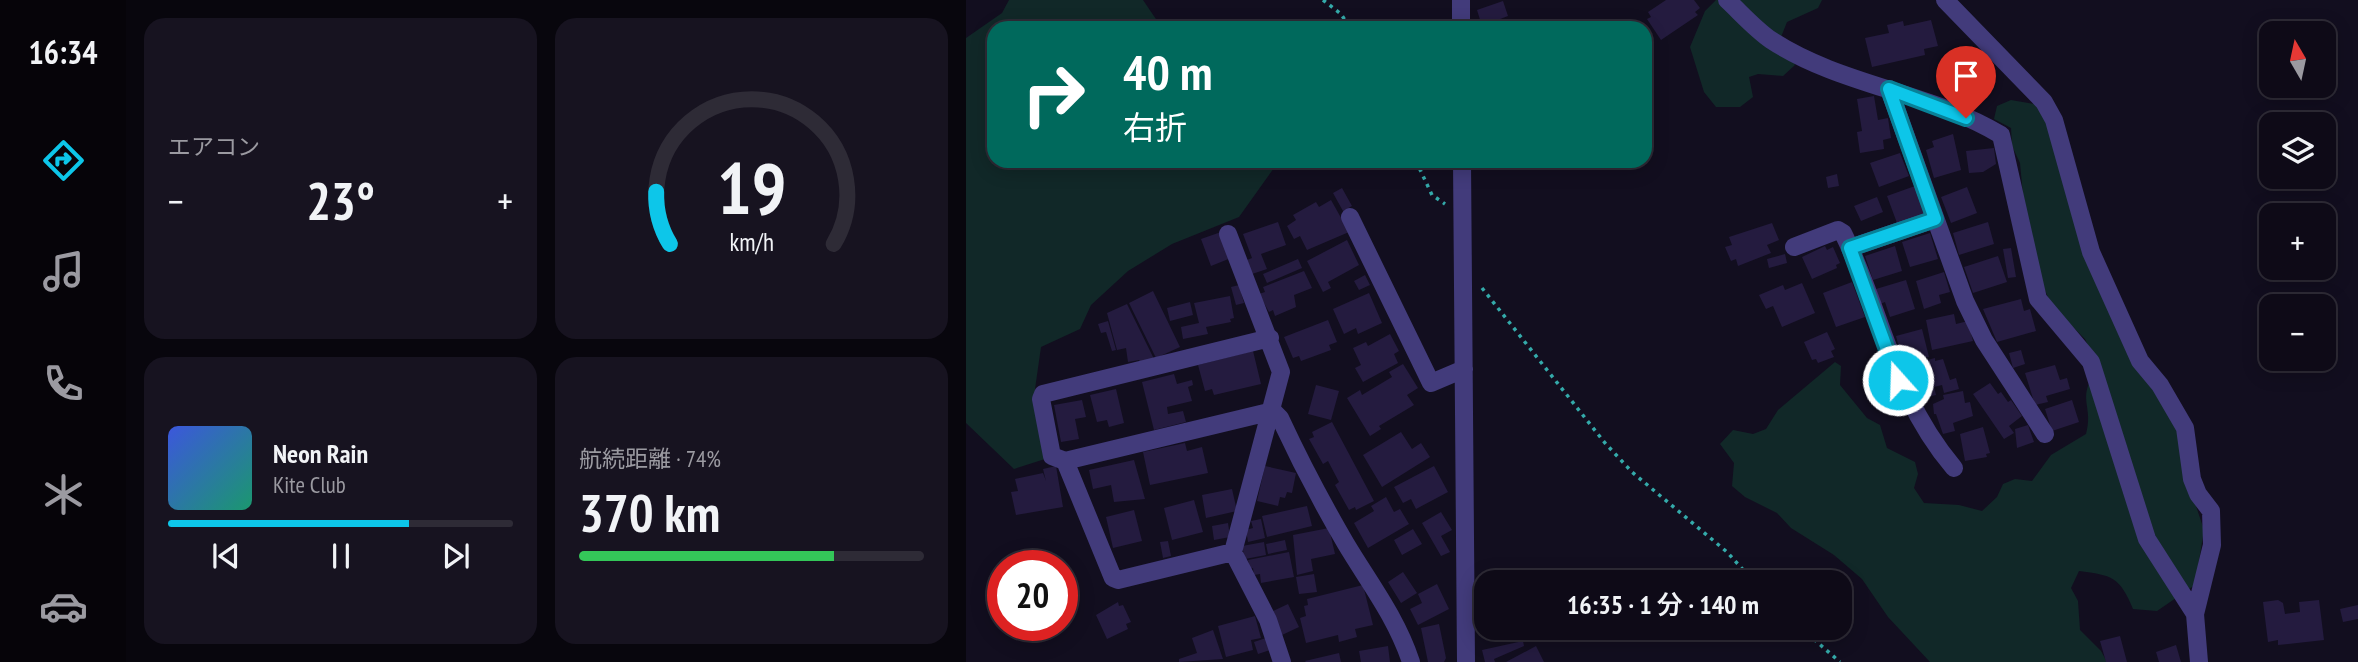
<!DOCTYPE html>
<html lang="ja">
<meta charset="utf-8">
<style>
body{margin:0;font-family:"PT Sans Narrow","Noto Sans JP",sans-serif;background:#171320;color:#f1f3f6;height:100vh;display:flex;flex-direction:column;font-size:26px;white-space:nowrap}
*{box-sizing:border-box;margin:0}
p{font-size:23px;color:#9b9aa1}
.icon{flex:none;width:38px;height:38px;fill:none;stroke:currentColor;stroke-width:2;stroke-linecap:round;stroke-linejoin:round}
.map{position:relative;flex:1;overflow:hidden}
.side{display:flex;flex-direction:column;gap:18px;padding:18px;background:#08060d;width:840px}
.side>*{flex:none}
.hud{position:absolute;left:21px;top:21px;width:665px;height:147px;border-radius:21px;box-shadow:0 4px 18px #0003,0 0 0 2px #2e2b36;background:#00695c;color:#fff;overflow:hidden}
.needle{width:46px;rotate:351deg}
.fabs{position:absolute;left:1293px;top:21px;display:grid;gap:14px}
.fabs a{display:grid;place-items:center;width:77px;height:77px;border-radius:14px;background:#0e0a17;box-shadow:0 4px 18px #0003,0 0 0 2px #2e2b36;font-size:35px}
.speed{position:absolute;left:21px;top:550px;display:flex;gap:14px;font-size:35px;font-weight:700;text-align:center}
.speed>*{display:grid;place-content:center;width:91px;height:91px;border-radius:50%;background:#0e0a17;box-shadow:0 4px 18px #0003,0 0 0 2px #2e2b36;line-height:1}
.speed .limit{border:10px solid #d22;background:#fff;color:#111}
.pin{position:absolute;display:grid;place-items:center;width:60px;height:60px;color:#fff;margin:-72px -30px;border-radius:50% 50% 50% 0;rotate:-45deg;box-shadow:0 0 7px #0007}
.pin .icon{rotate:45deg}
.me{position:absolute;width:77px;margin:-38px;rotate:340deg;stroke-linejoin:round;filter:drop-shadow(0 0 5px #0008)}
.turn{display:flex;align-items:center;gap:24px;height:147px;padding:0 21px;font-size:32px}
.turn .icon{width:91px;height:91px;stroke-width:2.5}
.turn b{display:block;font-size:49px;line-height:60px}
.big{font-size:52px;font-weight:600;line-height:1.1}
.side .tile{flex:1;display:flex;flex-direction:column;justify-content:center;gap:10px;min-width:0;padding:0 24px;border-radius:21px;background:#171320}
.side .dial{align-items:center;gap:0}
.dial svg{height:182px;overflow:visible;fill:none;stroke:#2e2b36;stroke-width:7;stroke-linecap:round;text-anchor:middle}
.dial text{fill:#f1f3f6;stroke:none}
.song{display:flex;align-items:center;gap:21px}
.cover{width:84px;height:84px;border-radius:10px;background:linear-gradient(135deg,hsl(230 70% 55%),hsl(160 70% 35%))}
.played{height:7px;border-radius:4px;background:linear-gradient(90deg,#0dc6e9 70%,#2e2b36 70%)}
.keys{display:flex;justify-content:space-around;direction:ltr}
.heat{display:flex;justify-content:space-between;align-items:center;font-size:38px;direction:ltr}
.charge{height:10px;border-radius:5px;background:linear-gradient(90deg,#34c759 74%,#2e2b36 0)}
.side .tiles{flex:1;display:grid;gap:18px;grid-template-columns:repeat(2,1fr)}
.trip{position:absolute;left:508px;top:570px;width:378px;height:70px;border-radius:21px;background:#0e0a17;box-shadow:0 4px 18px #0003,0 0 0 2px #2e2b36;font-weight:600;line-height:70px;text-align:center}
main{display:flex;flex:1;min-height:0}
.tabs{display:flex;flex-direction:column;width:126px;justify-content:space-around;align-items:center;background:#060409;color:#9b9aa1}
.tabs .icon{width:49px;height:49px}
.tabs .current{color:#0dc6e9}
.tabs b{font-size:32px;color:#f1f3f6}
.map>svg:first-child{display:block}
.green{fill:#112828}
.building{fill:#241b3f}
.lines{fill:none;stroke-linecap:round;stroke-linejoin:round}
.path{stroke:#34aaaa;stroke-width:3.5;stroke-dasharray:3.5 5;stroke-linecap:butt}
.minor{stroke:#423b7b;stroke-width:18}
.route-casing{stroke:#088197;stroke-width:18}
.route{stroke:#0dc6e9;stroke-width:12}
</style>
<main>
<nav class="tabs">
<b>16:34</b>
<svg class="icon current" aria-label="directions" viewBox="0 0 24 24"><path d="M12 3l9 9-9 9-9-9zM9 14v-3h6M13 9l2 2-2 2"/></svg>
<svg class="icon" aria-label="music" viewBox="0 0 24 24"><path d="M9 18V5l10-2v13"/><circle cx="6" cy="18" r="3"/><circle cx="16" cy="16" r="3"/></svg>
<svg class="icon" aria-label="phone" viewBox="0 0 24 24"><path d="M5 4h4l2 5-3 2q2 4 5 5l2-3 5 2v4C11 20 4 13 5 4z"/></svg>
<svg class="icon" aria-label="climate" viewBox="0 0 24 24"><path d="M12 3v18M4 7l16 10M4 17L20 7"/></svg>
<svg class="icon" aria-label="car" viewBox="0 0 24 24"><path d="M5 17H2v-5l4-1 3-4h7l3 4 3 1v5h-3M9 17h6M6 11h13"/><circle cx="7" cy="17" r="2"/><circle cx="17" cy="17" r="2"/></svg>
</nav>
<section class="side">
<div class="tiles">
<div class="tile"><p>エアコン</p>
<div class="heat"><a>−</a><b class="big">23°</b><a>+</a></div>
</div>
<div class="tile dial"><svg viewBox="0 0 100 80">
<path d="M14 69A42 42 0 1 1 86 69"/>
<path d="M14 69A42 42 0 0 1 8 46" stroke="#0dc6e9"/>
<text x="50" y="56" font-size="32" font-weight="700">19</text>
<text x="50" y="72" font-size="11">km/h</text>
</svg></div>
<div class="tile">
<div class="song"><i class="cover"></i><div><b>Neon Rain</b><p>Kite Club</p></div></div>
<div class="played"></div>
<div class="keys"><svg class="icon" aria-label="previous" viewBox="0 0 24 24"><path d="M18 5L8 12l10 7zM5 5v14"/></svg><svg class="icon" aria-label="pause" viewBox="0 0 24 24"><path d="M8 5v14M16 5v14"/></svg><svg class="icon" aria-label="next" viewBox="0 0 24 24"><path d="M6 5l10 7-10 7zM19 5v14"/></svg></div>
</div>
<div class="tile"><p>航続距離 · 74%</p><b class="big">370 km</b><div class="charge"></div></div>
</div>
</section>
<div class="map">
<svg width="1392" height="662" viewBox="0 0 1392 662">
<rect width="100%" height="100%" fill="#120e1f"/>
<!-- green -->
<path class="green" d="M43,0H177L196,28H28V161H313L273,217L206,244L162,271L125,305L114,329L75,347L69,389L79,459L48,469L0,423V38L36,13Z
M750,0H856L852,8L821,22L815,37L829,65L817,76L792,74L783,77L787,97L774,107H750L738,92L724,47L739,11Z
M1045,100L1073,105L1082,118L1104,204L1212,426L1221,479L1238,530L1229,585L1191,611L1167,609C1154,577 1146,575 1113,571L1105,588L1112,601L1114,630L1135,651L1141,662H964L922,617L896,579L868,555L825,528L811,513L779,497L766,486L768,463L754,444L767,430L787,434L800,429L812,410L869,362L875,366L874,385L901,418L914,425L921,448L949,462L952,474L948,488L958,503L993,505L1016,511L1031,497L1037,484L1049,479L1066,481L1085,455L1120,434C1128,403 1109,401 1132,367L1119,339L1086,306L1077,286L1057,195L1054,163L1046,146L1045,128L1028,119L1031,106Z"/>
<!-- building -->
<path class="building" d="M700,0H728L734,8L729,12L732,15L695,40L681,19L685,17L682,12Z
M537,1L542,16L516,26L511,10Z
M965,20L972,46L958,49L959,55L906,67L899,38L923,33L921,25L937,21L938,26Z
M908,96L912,120L922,118L925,138L917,140L918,149L894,153L891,132L896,131L891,99Z
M987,134L995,170L968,178L960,150L968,147L966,141Z
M1028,148L1030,164L1017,172L1003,173L1000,151Z
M934,153L943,176L913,187L904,163Z
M871,174L873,186L862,188L860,177Z
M949,186L959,213L931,223L921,196Z
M1001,187L1011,213L985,223L975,197Z
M376,188L386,206L377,211L367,193Z
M911,197L917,212L895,221L888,206Z
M365,200L383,232L341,250L334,236L328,239L321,226L330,220L327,215L350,202L353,207Z
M312,222L320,245L295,254L301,269L286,274L281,260L286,258L277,234Z
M1022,222L1028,244L993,255L987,233Z
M806,223L813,240L801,245L805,253L772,266L770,259L765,261L759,247L766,245L763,237Z
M255,232L265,258L245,266L235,239Z
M964,233L972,259L944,267L936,242Z
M381,240L393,265L362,282L365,288L357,292L341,261Z
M859,246L861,250L867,247L874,263L870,265L871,268L846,279L836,257Z
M929,246L936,271L907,280L899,256Z
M1045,248L1050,277L1042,278L1037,249Z
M819,254L821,263L803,268L801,259Z
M1032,256L1041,282L1007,293L998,267Z
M332,259L336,268L301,283L297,274Z
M338,271L346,288L328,295L330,307L309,316L307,310L303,312L293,294L299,292L297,287Z
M978,272L984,292L973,295L975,303L958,309L950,281Z
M399,275L404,285L393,290L388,281Z
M940,280L949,309L924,317L919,302L914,304L910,289Z
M886,282L899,317L870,327L857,293Z
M836,283L849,313L816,327L807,306L800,309L793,295L817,285L819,290Z
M273,285L278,303L270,305L265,287Z
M187,291L214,347L190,358L163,303Z
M403,293L416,323L392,334L390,328L378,334L367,309Z
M264,296L268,318L264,319L265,322L240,327L242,334L217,339L215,327L233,323L228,303Z
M1055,299L1058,311L1064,309L1070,331L1031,342L1017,309Z
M224,302L227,315L204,321L201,308Z
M161,304L188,359L176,365L173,360L162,362L160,348L151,350L141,313Z
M988,314L990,324L1002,321L1007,341L966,350L960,320Z
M362,320L371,342L363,345L365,350L335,361L333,356L327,358L318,337Z
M142,321L150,350L146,351L140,332L135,333L132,324Z
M956,329L963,357L937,363L930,336Z
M861,332L869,349L865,351L868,357L852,363L850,359L846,360L838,342Z
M424,334L433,351L428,354L432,363L397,382L389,368L395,365L387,348L400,342L402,346Z
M1055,350L1059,364L1047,368L1043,353Z
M287,351L295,384L248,395L246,389L239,391L232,365Z
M969,358V361L977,359L984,380L990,378L993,389L978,393L976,385L968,387L970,395L954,399L952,392L946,390L941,370L946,368L945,364Z
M437,364L452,388L441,395L448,405L413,426L415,429L404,436L381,398L394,390L396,395L426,377L423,372Z
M1089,365L1094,380L1101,378L1104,389L1080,396L1082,402L1069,405L1059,373Z
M208,374L211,384L226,380L227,385L222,387L226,401L201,407L202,414L217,411L220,422L188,430L176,382Z
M1024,383L1032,394L1035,392L1042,402L1045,400L1056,416L1043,426L1048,433L1038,439L1007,394Z
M350,385L373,391L365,420L342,414Z
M150,389L158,423L143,427L141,420L131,422L124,395Z
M997,391L999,403L1004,402L1007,416L987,423L989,431L977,434L970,414H968L967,404L978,399L977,395Z
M116,400L120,417L109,419L113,439L95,442L88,405Z
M1106,400L1113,422L1086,431L1079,409Z
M366,422L408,501L390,510L389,507L383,510L369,485L373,482L362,461L357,464L343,439L348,437L346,432Z
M1062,425L1068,442L1051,448L1049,429Z
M1017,427L1024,453L1020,454L1021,457L999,461L994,434Z
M435,432L446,449L455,443L464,457L416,487L397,455Z
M219,443L221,451L236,447L242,473L184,485L177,452Z
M168,460L179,499L148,502L145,485L127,489L123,470Z
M90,466L97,507L50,515L45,492L52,491L49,479L77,473L80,481L77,469Z
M299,466L330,473L326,493L321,492L319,498L314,497L312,506L291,501Z
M468,466L482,492L450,509L445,499L437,503L428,487Z
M266,489L271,511L240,518L236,495Z
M420,497L428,512L434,509L443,524L402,548L388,523L408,511L405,506Z
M228,500L237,532L206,540L198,508Z
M341,506L346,526L301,537L296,516Z
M168,510L176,541L147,548L140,517Z
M475,512L486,530L475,536L484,552L475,556L456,523Z
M295,519L299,538L282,542L280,530L287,528L285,521Z
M262,523L264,537L248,540L246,526Z
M363,528L369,554L345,559L347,571L331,575L327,535Z
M447,529L456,544L436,555L428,540Z
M319,540L321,550L302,554L300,544Z
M202,541L205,556L197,558L194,542Z
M298,542L300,555L279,559L276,546Z
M323,552L328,577L295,583L294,574L288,575L287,568L284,569L282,560Z
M437,572L451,593L435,603L422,582Z
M348,574L351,592L333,594L330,577Z
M471,584L483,609L452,625L444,609L456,603L452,594Z
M397,585L407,625L389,629L391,637L373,642L372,635L340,643L334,618L340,616L338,606L342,605L341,599Z
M1312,600L1317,603L1319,614L1334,612L1333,602L1353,600L1358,640L1312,645V640L1302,642L1297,602Z
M152,602L153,606L157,605L165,622L160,624L162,629L141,639L130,615Z
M322,604L333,627L316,635L305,612Z
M1392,605V619L1377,622L1374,609Z
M289,616L295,638L285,640L287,650L260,657L252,626Z
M473,624L480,658L478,662H462L455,628Z
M247,630L257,659L213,662V659L231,653L226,638Z
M1154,636L1161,662H1140L1134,641Z
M300,638L304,650L292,654L288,642Z
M557,641L558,646L528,659L529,662H519L516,650Z
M1210,645L1215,662H1193L1190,652Z
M422,646L424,662H395L393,651Z
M570,646L578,662H540Z
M373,653L375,662H340L339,661Z"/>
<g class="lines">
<!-- path -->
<path class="path" d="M357,0L375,14L384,28
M450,161L466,195L479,204
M516,288L639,443L666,472L761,552L789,583
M835,628L874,662"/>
<!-- minor -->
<path class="minor" d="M495,0V28
M761,0C775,13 789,29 805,40C875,86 964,92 1035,135L1072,299L1125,362L1181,539L1229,614L1233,662
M979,0L1078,102L1088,120L1125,252L1174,361L1194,385L1219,428L1226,479L1232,494L1245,511L1246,545L1229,614
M923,89L999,301L1018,340L1079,434
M496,161L500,662
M384,217L465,383L498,369
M262,234L315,372L267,552L302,620L316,662
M828,247L872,230L877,233C917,314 926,395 988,468
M884,248L969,219
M99,461L307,411L314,418C334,461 356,503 380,544C404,584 430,617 445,662
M267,552L152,580L147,578L99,461L86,456L75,399L77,394L304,338"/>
</g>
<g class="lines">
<!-- route casing -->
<g class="route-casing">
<path id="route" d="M932,380L884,248L969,219L923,89L1000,118"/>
</g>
<!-- route -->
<use href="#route" class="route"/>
</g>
</svg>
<div class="fabs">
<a><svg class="needle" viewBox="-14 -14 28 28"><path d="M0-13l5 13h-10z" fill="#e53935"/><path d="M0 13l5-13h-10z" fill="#9b9aa1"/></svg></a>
<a><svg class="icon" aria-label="layers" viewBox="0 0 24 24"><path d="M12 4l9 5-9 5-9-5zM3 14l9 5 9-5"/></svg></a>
<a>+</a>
<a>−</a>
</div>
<div class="speed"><div class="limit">20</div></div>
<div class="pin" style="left:1000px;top:118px;background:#d93025"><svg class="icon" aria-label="arrive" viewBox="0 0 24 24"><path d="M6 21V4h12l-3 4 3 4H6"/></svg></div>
<svg class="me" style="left:932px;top:380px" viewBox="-20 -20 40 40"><circle r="17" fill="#0dc6e9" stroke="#fff" stroke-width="3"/><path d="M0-11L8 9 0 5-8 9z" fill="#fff"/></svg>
<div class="trip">16:35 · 1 分 · 140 m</div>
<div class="hud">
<div class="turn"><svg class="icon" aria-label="right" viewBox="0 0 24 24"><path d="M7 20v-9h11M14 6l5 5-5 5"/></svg><div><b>40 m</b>右折</div></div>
</div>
</div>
</main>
